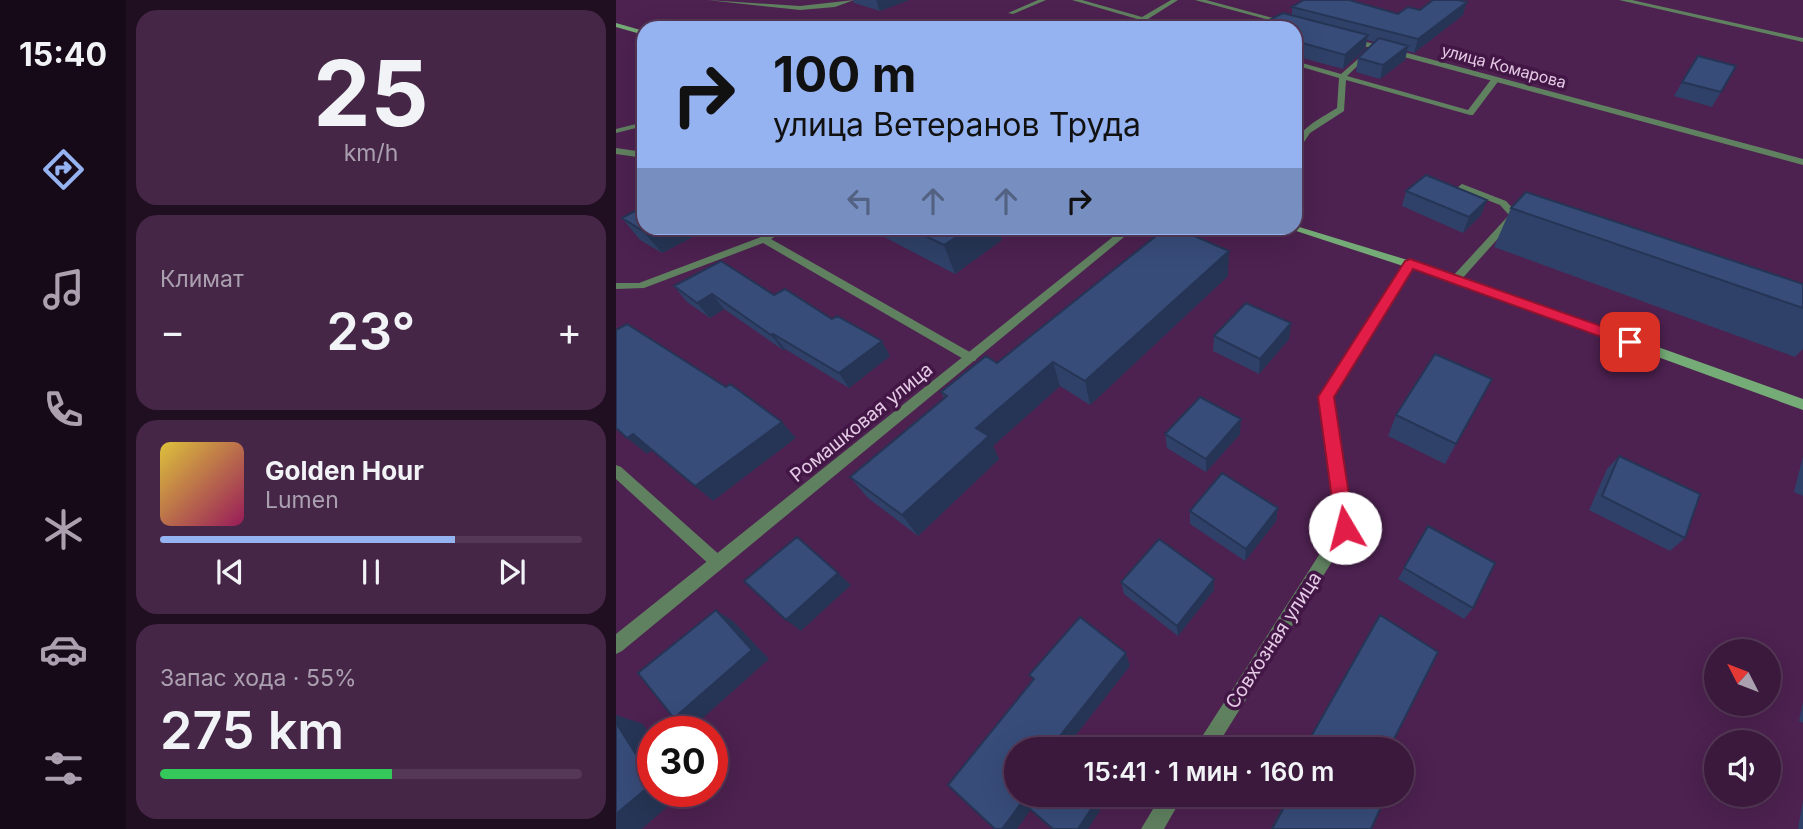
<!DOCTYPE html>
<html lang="ru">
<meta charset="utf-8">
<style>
body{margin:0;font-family:Inter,sans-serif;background:#452647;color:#f1f3f6;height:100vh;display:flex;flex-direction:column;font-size:26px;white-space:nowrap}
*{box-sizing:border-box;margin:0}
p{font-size:23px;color:#aba0af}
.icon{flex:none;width:38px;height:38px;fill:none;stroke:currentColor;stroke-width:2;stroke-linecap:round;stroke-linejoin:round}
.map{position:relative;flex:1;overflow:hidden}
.sheet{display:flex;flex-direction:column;gap:10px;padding:10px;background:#200e21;width:490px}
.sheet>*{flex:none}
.guide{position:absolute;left:21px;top:21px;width:665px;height:214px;border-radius:21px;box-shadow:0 7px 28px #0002,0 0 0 2px #543856;background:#95b2f1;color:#111;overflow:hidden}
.needle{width:46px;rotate:312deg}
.tools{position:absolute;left:1088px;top:639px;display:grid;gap:14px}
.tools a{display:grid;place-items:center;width:77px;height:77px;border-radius:50%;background:#3a193c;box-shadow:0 7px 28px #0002,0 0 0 2px #543856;font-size:35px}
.speed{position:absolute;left:21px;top:716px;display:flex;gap:14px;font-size:35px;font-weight:700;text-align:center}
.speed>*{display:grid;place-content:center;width:91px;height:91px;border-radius:50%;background:#3a193c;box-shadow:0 7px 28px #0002,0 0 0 2px #543856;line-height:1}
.speed .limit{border:10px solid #d22;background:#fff;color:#111}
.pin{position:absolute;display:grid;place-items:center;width:60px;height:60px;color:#fff;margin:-30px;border-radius:14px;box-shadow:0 4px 10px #0006}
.me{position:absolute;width:77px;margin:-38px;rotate:352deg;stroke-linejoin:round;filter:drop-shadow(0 0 5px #0008)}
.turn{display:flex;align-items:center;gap:24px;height:147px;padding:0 21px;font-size:32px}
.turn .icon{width:91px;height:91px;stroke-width:2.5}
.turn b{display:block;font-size:49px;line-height:60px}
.lanes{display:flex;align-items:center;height:66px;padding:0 21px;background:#0003;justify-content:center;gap:35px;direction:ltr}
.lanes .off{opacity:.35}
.big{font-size:52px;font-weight:600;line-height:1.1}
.sheet .card{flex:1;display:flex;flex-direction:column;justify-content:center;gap:10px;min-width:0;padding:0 24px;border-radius:21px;background:#452647}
.sheet .dial{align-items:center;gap:0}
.dial b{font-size:91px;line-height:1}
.song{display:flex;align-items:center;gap:21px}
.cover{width:84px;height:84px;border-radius:10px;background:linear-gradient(135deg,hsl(50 70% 55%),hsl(330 70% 35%))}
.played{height:7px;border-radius:4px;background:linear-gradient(90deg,#95b2f1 70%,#543856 70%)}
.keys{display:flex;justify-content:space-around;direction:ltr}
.heat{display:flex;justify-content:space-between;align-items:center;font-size:38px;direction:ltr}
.charge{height:10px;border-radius:5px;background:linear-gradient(90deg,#34c759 55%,#543856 0)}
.trip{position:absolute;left:388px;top:737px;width:410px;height:70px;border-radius:35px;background:#3a193c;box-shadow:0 7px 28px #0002,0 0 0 2px #543856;font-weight:600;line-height:70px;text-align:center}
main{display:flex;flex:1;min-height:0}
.menu{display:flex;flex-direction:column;width:126px;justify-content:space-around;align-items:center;background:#170a18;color:#aba0af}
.menu .icon{width:49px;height:49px}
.menu .selected{color:#95b2f1}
.menu b{font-size:32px;color:#f1f3f6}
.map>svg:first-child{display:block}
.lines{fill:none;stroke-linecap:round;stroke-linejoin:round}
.lane{fill:#608160;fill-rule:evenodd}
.street{fill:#608160;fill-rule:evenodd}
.secondary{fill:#75ab76;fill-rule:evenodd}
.wall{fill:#2f4168}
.shaded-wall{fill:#263555}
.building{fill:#374c79;stroke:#263555;stroke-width:2}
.route{fill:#e11d48;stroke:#92132f;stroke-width:2}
.labels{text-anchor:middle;stroke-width:7;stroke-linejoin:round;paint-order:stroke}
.far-street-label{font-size:16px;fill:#e4cae5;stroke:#421645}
.street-label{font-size:19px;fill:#e4cae5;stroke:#421645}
</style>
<main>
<nav class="menu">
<b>15:40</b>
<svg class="icon selected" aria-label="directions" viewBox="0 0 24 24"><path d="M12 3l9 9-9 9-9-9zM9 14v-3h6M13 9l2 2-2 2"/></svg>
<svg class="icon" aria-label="music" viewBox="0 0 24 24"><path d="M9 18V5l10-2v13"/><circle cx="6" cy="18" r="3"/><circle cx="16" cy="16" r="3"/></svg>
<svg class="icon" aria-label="phone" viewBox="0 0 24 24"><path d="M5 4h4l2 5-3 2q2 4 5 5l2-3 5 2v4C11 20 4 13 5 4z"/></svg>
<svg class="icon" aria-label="climate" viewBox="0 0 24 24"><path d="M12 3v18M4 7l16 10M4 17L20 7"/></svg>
<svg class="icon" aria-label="car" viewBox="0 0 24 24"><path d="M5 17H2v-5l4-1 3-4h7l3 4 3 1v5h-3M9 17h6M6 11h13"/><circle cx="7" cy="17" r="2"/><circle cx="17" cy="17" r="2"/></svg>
<svg class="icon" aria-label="filters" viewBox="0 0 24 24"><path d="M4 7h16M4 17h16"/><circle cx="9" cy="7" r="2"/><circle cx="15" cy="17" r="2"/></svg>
</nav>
<section class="sheet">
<div class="card dial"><b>25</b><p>km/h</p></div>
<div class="card"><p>Климат</p>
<div class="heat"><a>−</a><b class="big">23°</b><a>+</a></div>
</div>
<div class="card">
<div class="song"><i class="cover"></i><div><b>Golden Hour</b><p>Lumen</p></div></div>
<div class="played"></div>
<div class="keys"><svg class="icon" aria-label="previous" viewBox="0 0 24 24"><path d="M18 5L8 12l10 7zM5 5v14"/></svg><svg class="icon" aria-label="pause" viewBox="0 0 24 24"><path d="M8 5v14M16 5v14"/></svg><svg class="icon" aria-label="next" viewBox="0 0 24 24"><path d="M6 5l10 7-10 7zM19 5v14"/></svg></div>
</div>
<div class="card"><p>Запас хода · 55%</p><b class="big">275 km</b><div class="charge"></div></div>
</section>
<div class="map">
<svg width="1187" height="829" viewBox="0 0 1187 829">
<rect width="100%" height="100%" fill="#4d2150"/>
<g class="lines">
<!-- lane -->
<path class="lane" d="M422,0H430L397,14L392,13Z
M456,0H466L526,17L555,0H562L532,19L562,28H552Z
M750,52L755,53L731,76L852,110L877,77L884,79L857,115H854L730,80L728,111L694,133L682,151H679C679,129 704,119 721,108L723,78L679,65V61L725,74Z
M28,122V126L0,133V129Z
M0,148L28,152V158L0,154Z
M846,184L890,201L903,215L844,281H836V277L893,215L884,205L843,189L842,187Z
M163,228H174L155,239L359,355L361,358L359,361H351L147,243L28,288L0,289V283H23L145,237Z
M0,465L5,467L106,557L108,562L106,567L101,569L96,567L0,479Z"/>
<!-- street -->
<path class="street" d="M91,0L184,6L238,0L219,7L184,10Z
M579,0H590L676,23L672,25Z
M1003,0H1016L1187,38V42Z
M732,37L1187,159V165L729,41V37Z
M508,228H519L6,651L0,654V634Z
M794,260L800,264L717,397L737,528L599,749H578L721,527L703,397L790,261Z
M546,794H568L548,829H525Z"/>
<!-- secondary -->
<path class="secondary" d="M0,23L28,31V35L0,27Z
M680,226L844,276L1187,399V410L836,282L671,228Z"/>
</g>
<!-- wall -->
<path class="wall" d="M237,0H293L264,11L238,3Z
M676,7L782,14L804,10L847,15L798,53L791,51L789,60L764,79L740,72L742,58L759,42L751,40L749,49L727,69L679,56V28L676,15Z
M1066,82L1105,92L1096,107L1058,96Z
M790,191L865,215L847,233L786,206Z
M895,208L1187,284V349L1179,357L878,247Z
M6,218L28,228H94L46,253L24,240Z
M251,228H382L386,240L339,274Z
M612,276L474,405L444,386L377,446L383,459L302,536L252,498L234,477L328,398L325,392L381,363Z
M58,286L158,295L274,356L233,388L169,349L167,350L108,309L94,318L71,302Z
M675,323L673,339L643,374L597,351L598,336Z
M876,379L829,464L772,436L780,415Z
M549,434H624L590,472L551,448Z
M1003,456L1069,538L1054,551L973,510L991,469Z
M1187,456V496L1178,492Z
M662,508L660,521L629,561L574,524V511Z
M812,526L857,608L848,619L782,579Z
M598,579V590L562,636L508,594L505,582Z
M1187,702V723L1183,721Z
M662,794L755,829H655L666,808L658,802Z
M1187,800V829H1182Z"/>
<!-- shaded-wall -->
<path class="shaded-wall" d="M260,0H293L264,11Z
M851,2L847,15L798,53L802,39Z
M752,35L749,49L727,69L729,55Z
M792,46L789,60L764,79L767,65Z
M871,200L865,215L847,233L853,217Z
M34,228H94L46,253L27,231Z
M354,228H382L386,240L339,274L328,245Z
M613,251L612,276L474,405L469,381Z
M96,294L108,309L94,318L81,303Z
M675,323L673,339L643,374L644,359Z
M157,334L169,349L167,350L155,335Z
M266,341L274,356L233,388L223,373Z
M437,362L444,386L377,446L383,459L302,536L286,515L360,428Z
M625,419L624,434L590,472V459Z
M166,422L180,438L97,501L79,486Z
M17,434L36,450L31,454L11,438Z
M662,508L660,521L629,561L630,549Z
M222,573L235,585L185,631L170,620Z
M598,579V590L562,636L561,626Z
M100,610L117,621L153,659L79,725L58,718Z
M510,653L514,666L449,749L440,741Z
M0,715L27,724L37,739V781L0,723Z
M37,783V791H69L26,829H0V814Z
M485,794H495L472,829H462Z
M406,802L416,808L401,829H386Z"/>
<!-- building -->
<path class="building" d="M688,0H733L782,14L792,7L804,10L817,0H842L851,2L802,39L676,7Z
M667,13L752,35L729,55L679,41V28H638Z
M763,38L792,46L767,65L742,58Z
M1082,56L1120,66L1105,92L1066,82Z
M810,175L871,200L853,217L790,191Z
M910,192L1187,284V308L895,208Z
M28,206V228H34L27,231L6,218Z
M293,228H354L328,245Z
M550,228H560L613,251L469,381L437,362L360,428L373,436L286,515L234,477L331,396L325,392L370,356L381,363Z
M105,261L158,295L169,289L216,319L221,316L266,341L223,373L157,334L155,335L96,294L81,303L58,286Z
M630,303L675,323L644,359L598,336Z
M11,324L110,387L114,384L166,422L79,486L17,434L11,438L0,428V330Z
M819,354L876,379L840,444L780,415Z
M584,397L625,419L590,459L549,434Z
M1003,456L1084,494L1069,538L986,496Z
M606,473L662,508L630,549L574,511Z
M812,526L879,563L857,608L788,568Z
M181,537L222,573L170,620L128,581Z
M543,539L598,579L561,626L505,582Z
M100,610L136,650L58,718L22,673Z
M764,615L822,652L773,749H688Z
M464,617L510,653L440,741L449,749H401V794H485L462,829H437L406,802L386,829H379L332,785L418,679L413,675Z
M0,723L37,781V783L0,814Z
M771,794L755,829H656L671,802L662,794Z"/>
<!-- route -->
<path class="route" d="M794,259L1019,338L1021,342L1019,345H1008L797,269L718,397L738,528L735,534L729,536L723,534L720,528L702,397L789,261Z"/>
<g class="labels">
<!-- far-street labels -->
<g class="far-street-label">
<text transform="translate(888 66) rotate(15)" y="6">улица Комарова</text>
</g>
<!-- street labels -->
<g class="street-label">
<text transform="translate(245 422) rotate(-39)" y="7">Ромашковая улица</text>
<text transform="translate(657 640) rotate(-57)" y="7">Совхозная улица</text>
</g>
</g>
</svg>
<div class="tools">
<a><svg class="needle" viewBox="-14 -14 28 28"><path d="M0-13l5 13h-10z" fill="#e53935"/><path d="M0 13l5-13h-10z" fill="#aba0af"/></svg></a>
<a><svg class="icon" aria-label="sound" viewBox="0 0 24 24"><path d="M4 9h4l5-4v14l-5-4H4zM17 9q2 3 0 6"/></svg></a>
</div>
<div class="speed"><div class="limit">30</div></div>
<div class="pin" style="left:1014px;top:342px;background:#d93025"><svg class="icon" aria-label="arrive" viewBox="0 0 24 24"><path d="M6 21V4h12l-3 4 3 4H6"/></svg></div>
<svg class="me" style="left:729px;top:528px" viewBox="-20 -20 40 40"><circle r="19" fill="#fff"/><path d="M0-13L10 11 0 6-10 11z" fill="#e11d48"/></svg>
<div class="trip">15:41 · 1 мин · 160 m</div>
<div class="guide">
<div class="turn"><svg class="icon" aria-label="right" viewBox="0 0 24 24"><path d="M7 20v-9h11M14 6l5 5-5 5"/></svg><div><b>100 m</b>улица Ветеранов Труда</div></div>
<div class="lanes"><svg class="icon off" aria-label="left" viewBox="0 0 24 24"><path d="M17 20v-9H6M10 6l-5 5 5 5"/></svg><svg class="icon off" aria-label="ahead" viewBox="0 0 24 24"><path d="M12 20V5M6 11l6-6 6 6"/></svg><svg class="icon off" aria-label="ahead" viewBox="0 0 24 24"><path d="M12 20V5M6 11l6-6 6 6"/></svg><svg class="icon" aria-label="right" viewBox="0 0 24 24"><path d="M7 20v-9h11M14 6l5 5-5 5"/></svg></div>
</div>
</div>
</main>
